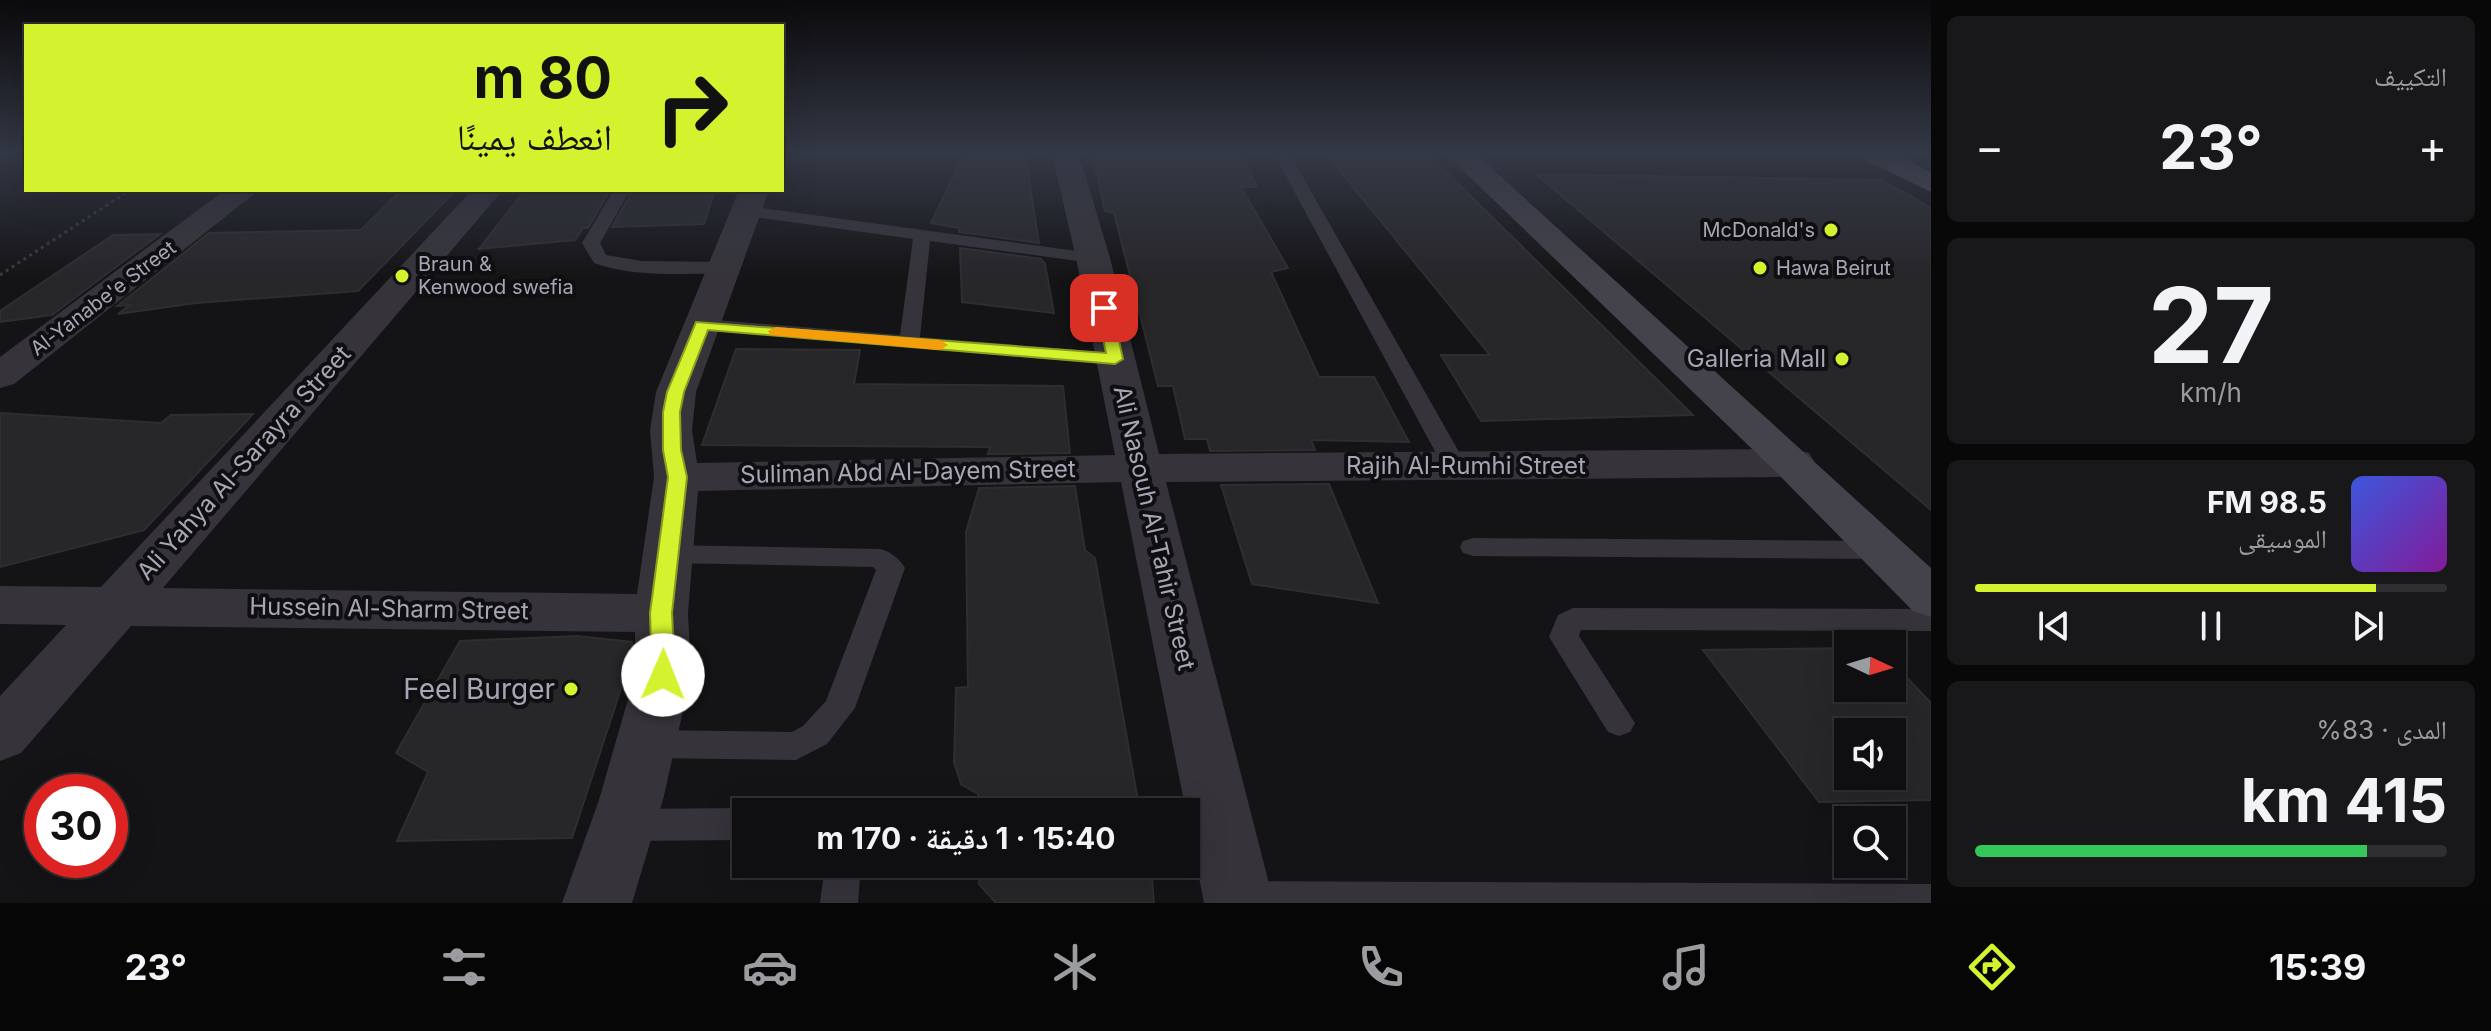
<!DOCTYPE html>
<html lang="ar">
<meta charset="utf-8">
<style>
body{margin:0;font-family:Inter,"Noto Naskh Arabic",sans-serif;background:#181719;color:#f1f3f6;direction:rtl;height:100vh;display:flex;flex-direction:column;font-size:30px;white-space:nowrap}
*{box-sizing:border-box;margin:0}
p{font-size:26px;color:#9b9c9f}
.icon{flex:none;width:44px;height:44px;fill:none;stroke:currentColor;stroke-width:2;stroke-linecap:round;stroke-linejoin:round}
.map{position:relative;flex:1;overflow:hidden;direction:ltr}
.sheet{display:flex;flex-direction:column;gap:16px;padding:16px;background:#080809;width:560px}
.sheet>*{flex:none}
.top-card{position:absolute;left:24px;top:24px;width:760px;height:168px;border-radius:0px;box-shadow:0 8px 32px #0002,0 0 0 2px #2f2e30;direction:rtl;background:#d4f22e;color:#111;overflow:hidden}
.needle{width:52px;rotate:94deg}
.controls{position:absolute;left:1834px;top:630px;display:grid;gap:16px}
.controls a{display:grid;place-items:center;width:72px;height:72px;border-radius:0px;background:#0f0e10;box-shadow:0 8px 32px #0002,0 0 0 2px #2f2e30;font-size:40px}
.speed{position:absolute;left:24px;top:774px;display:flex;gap:16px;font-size:40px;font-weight:700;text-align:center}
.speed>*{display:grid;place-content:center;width:104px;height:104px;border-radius:50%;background:#0f0e10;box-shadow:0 8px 32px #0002,0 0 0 2px #2f2e30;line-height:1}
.speed .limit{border:12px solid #d22;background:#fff;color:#111}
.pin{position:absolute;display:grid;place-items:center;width:68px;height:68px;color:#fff;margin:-34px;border-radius:16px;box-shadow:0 4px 12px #0006}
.me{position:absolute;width:88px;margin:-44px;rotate:1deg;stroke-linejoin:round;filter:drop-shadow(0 0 6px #0008)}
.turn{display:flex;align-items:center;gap:28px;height:168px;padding:0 40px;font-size:36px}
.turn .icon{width:104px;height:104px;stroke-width:2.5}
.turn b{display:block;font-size:56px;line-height:68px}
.big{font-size:60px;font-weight:700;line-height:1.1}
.sheet .tile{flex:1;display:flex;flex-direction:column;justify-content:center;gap:12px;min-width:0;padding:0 28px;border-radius:12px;background:#181719}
.sheet .dial{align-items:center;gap:0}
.dial b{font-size:104px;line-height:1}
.song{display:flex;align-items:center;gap:24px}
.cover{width:96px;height:96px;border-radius:12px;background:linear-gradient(135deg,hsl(230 70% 55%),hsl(290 70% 35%))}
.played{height:8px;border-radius:4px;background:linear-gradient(90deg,#d4f22e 85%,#2f2e30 85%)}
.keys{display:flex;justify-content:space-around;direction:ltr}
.heat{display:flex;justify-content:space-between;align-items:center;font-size:44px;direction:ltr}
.charge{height:12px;border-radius:6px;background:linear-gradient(90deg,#34c759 83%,#2f2e30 0)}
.trip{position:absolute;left:732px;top:798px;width:468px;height:80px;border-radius:0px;background:#0f0e10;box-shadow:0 8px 32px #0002,0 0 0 2px #2f2e30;font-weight:700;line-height:80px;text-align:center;direction:rtl}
.menu{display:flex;height:128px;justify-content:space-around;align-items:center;background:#060606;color:#9b9c9f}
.menu .icon{width:56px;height:56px}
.menu .active{color:#d4f22e}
.menu b{font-size:36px;color:#f1f3f6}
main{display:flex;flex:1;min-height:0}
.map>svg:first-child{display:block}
.building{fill:#272629;stroke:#2f2d31;stroke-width:2;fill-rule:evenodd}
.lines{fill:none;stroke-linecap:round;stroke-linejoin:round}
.path{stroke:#3b3a41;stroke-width:3;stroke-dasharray:3 4;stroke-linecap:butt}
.lane{fill:#36343a;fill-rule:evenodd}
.street{fill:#36343a;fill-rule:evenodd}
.secondary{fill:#44424a;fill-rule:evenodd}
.primary{fill:#525059;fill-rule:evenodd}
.route{fill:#d4f22e;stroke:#8a9d1e;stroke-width:2}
.slow{fill:#f59e0b}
.poi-dot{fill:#d4f22e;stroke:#0f0e10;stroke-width:3}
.labels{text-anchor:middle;stroke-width:8;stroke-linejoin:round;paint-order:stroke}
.far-poi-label{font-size:20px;fill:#a8a5b5;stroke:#0f0e10;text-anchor:start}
.far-street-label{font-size:20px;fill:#a8a5b5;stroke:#0f0e10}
.poi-label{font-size:24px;fill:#a8a5b5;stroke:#0f0e10;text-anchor:end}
.street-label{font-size:24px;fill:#a8a5b5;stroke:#0f0e10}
.near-poi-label{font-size:28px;fill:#a8a5b5;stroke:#0f0e10;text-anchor:end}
</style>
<main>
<section class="sheet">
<div class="tile"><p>التكييف</p>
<div class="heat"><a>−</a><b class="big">23°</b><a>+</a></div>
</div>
<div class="tile dial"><b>27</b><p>km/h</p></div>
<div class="tile">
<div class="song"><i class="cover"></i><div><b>98.5 FM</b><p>الموسيقى</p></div></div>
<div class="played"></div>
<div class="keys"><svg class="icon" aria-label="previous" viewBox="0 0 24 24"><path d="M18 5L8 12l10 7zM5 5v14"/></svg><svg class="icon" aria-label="pause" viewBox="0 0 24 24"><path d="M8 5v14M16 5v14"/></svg><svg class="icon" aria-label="next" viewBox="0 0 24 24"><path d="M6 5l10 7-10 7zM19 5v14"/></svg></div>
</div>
<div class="tile"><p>المدى · 83%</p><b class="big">415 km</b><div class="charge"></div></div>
</section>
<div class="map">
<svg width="1931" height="903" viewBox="0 0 1931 903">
<rect width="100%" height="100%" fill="#141315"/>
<!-- building -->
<path class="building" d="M964,154H1025L1039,243L959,232V228L931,223Z
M1092,154H1241L1257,187H1241L1288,268L1271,272L1319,377H1374L1409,442L1311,440L1315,450L1210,451L1207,439H1185L1173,386H1158L1114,213L1105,211Z
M1326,154H1428L1693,415L1481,421L1441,355H1490Z
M1536,174L1882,180L1931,208V510Z
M401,190H456L358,291L196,303L118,314L130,305L117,306L209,233L361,230Z
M525,190H610L588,228H583L575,240L479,249Z
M633,190H715L704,224L612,227Z
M160,234L52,315L0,322V311L113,235Z
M960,248L1041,259L1045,264L1054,313L962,302Z
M736,349L860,350L854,384L1063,386L1070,453L988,454L990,447L702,445Z
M0,413L161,423L171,415L253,414L144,530L0,567Z
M1329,484L1378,603L1252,584L1221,485Z
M1075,486L1085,550L1095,558L1140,812H978V794L961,784L954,762L956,688L968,687L966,532L979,488Z
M577,636L632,642V655L572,838L397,841L428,772L396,753L460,641Z
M1848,648V688H1892V662L1931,703V800L1819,802L1703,650ZM1848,732H1892V776H1848Z
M979,864H1151L1154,903H996L979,884Z"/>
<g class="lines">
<!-- path -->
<path class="path" d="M0,275L130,190"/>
<!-- lane -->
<path class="lane" d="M1277,154L1291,156L1467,466L1464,471H1446L1443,466L1275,156Z
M614,190H630L600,243L606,255L642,261L725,262L734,268L725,274C682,273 635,278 594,263L582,243Z
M747,206L1099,254L1102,258L1093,263L930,241L920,337L1115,353L1126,359L1115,365L695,329L692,325L702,319L900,335L913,239L741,215L739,211Z
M1473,538L1882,541L1892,544L1895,550L1892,556L1882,559L1473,556L1463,553L1460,547L1463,541Z
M669,545L880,549C891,552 899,558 905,568L855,708L827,744L796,760L646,758L634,754L630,744L634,734L646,730L792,732L803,726L826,701L876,570L873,567L669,563L659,561L655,554L659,547Z
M1573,608L1931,609V631L1581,630L1579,636L1635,723L1630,732L1619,736L1608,732L1549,637L1558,615Z
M746,808L756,812H746V840L625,841L612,836L607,825L612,814L625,809Z
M825,864H861L858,903H820Z
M1241,881L1931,884V903H1224L1222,899L1228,886Z"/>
<!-- street -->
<path class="street" d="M1052,154H1079L1110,258L1159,454L1793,449L1809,453L1815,463L1809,473L1793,477L1166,482L1274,903H1204L1121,482L698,491L688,613L691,675L663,800L632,903H562L599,800L635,675V632L131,626L21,753L0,761V696L66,625L0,624V586L101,587L472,190H503L163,588L637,594L654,477L650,430L656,392L739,190H769L696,392L692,430L697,463L1115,455L1076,258Z
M225,190H259L14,384L0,388V357Z"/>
<!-- secondary -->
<path class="secondary" d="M1446,154H1476L1931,568V617L1913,611L1777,473Z"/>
<!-- primary -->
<path class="primary" d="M1861,154H1895L1931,172V192L1865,160Z"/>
</g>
<!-- sky -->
<linearGradient id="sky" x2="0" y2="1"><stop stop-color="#0b0a0c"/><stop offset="0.55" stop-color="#343946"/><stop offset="1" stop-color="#343946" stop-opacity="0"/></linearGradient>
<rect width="1931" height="280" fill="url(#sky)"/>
<!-- route -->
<path class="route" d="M1104,304L1112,308L1123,359L1115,364L708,330L684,392L680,412L681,450L687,477L672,613L675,675L671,682L663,684L655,682L652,675L650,613L668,477L663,450V412L667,392L696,322L1106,353L1097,308Z"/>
<!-- slow -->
<path class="slow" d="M776,327L940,340L948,345L940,350L770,335L768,331Z"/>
<!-- markers -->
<g class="poi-dot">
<circle cx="1831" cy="230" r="8"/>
<circle cx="1760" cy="268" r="8"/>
<circle cx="402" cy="276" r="8"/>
<circle cx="1842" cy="359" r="8"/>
<circle cx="571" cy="689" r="8"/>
</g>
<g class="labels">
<!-- far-poi labels -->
<g class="far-poi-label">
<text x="1815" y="237" text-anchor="end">McDonald's</text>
<text x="418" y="271">Braun &amp;<tspan x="418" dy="23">Kenwood swefia</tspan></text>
<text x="1776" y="275">Hawa Beirut</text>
</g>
<!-- far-street labels -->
<g class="far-street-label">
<text transform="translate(103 298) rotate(-37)" y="7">Al-Yanabe'e Street</text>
</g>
<!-- poi labels -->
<g class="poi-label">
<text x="1826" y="367">Galleria Mall</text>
</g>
<!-- street labels -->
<g class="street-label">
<text transform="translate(244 463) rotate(-48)" y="8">Ali Yahya Al-Sarayra Street</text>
<text x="1466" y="474">Rajih Al-Rumhi Street</text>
<text transform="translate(908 472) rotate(-1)" y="8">Suliman Abd Al-Dayem Street</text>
<text transform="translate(1154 528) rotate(77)" y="8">Ali Nasouh Al-Tahir Street</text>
<text transform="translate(389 609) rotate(1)" y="8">Hussein Al-Sharm Street</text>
</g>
<!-- near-poi labels -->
<g class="near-poi-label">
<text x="555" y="699">Feel Burger</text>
</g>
</g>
</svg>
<div class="controls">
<a><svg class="needle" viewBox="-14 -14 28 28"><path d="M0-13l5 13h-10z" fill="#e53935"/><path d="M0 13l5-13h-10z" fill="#9b9c9f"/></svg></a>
<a><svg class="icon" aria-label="sound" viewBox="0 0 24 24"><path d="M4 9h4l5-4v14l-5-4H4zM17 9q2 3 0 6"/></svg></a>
<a><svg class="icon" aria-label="search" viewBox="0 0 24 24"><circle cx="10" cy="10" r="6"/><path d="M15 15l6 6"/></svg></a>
</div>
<div class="speed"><div class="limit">30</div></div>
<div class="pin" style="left:1104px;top:308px;background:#d93025"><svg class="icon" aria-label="arrive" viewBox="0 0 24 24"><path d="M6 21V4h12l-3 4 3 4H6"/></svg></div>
<svg class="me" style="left:663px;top:675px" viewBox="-20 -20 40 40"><circle r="19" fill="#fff"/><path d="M0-13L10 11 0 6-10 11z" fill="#d4f22e"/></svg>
<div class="trip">15:40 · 1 دقيقة · 170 m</div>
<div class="top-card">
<div class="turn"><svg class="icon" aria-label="right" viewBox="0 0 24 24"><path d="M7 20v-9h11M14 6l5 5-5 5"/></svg><div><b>80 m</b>انعطف يمينًا</div></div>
</div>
</div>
</main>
<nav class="menu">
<b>15:39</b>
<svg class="icon active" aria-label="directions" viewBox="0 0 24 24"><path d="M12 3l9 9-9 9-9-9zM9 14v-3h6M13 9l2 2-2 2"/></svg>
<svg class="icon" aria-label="music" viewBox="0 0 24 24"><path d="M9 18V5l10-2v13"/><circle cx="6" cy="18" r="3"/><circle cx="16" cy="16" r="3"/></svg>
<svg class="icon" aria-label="phone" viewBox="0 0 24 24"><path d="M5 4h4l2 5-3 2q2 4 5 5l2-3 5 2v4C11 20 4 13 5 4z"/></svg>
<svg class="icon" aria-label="climate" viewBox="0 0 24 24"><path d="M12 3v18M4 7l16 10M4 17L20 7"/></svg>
<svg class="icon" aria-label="car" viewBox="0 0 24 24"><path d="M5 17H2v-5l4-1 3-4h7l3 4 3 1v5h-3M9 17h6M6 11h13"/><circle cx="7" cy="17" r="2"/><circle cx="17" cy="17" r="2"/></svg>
<svg class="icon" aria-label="filters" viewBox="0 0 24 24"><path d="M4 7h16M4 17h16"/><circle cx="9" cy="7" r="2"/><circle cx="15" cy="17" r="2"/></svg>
<b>23°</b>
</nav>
